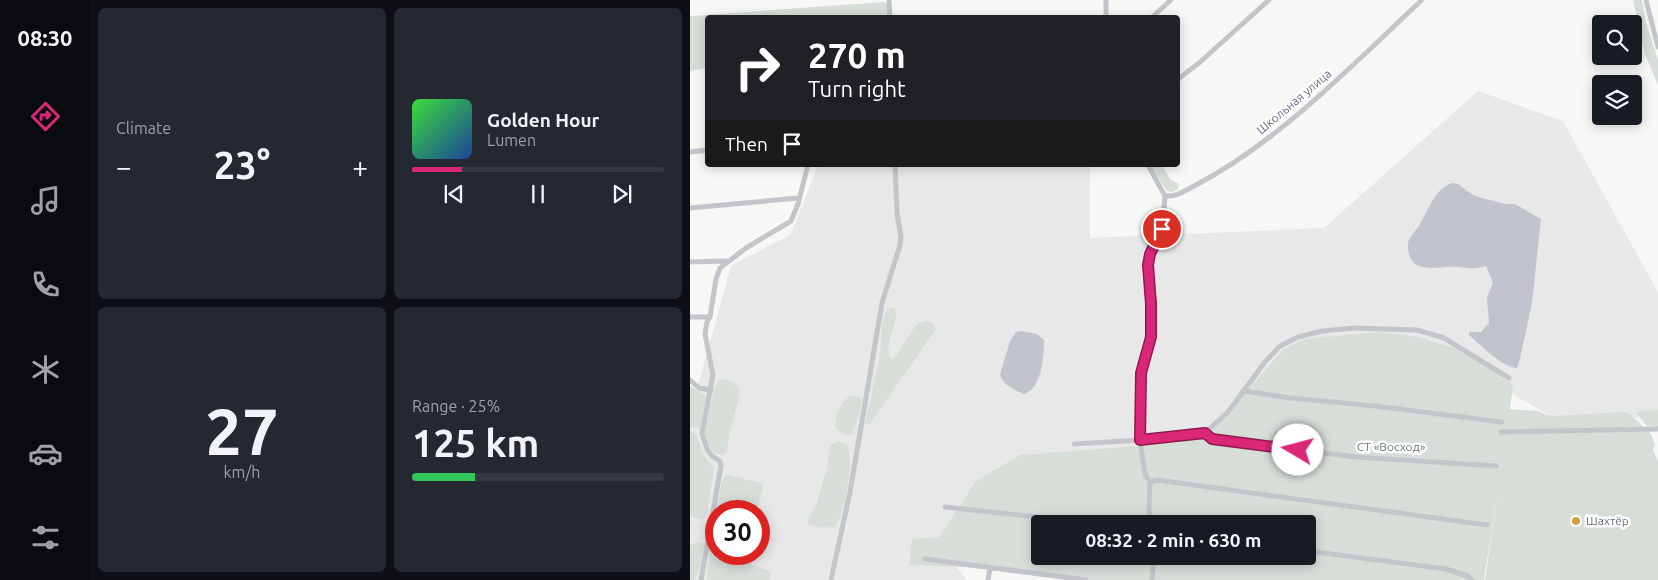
<!DOCTYPE html>
<meta charset="utf-8">
<style>
body{margin:0;font-family:Ubuntu,sans-serif;background:#242831;color:#f1f3f6;height:100vh;display:flex;flex-direction:column;font-size:19px;white-space:nowrap}
*{box-sizing:border-box;margin:0}
p{font-size:16px;color:#9ea1a6}
.icon{flex:none;width:28px;height:28px;fill:none;stroke:currentColor;stroke-width:2;stroke-linecap:round;stroke-linejoin:round}
.map{position:relative;flex:1;overflow:hidden}
.details{display:flex;flex-direction:column;gap:8px;padding:8px;background:#0d0f14;width:600px}
.details>*{flex:none}
.banner{position:absolute;left:15px;top:15px;width:475px;height:152px;border-radius:5px;box-shadow:0 2px 12px #0003;background:#202124;color:#fff;overflow:hidden}
.buttons{position:absolute;left:902px;top:15px;display:grid;gap:10px}
.buttons a{display:grid;place-items:center;width:50px;height:50px;border-radius:5px;background:#171b24;box-shadow:0 2px 12px #0003;font-size:25px}
.speed{position:absolute;left:15px;top:500px;display:flex;gap:10px;font-size:25px;font-weight:700;text-align:center}
.speed>*{display:grid;place-content:center;width:65px;height:65px;border-radius:50%;background:#171b24;box-shadow:0 2px 12px #0003;line-height:1}
.speed .limit{border:8px solid #d22;background:#fff;color:#111}
.pin{position:absolute;display:grid;place-items:center;width:42px;height:42px;color:#fff;margin:-21px;border:2px solid #fff;border-radius:50%;box-shadow:0 1px 5px #0007}
.me{position:absolute;width:55px;margin:-28px;rotate:278deg;stroke-linejoin:round;filter:drop-shadow(0 0 4px #0008)}
.turn{display:flex;align-items:center;gap:18px;height:105px;padding:0 20px;font-size:22px}
.turn .icon{width:65px;height:65px;stroke-width:2.5}
.turn b{display:block;font-size:35px;line-height:42px}
.then{display:flex;align-items:center;height:48px;padding:0 20px;background:#0003;gap:10px;font-size:19px}
.big{font-size:38px;font-weight:700;line-height:1.1}
.details .tile{flex:1;display:flex;flex-direction:column;justify-content:center;gap:8px;min-width:0;padding:0 18px;border-radius:8px;background:#242831}
.details .dial{align-items:center;gap:0}
.dial b{font-size:65px;line-height:1}
.song{display:flex;align-items:center;gap:15px}
.cover{width:60px;height:60px;border-radius:8px;background:linear-gradient(135deg,hsl(120 70% 55%),hsl(220 70% 35%))}
.played{height:5px;border-radius:2px;background:linear-gradient(90deg,#db2777 20%,#363941 20%)}
.keys{display:flex;justify-content:space-around;direction:ltr}
.heat{display:flex;justify-content:space-between;align-items:center;font-size:28px;direction:ltr}
.charge{height:8px;border-radius:4px;background:linear-gradient(90deg,#34c759 25%,#363941 0)}
.details .tiles{flex:1;display:grid;gap:8px;grid-template-columns:repeat(2,1fr)}
.trip{position:absolute;left:341px;top:515px;width:285px;height:50px;border-radius:5px;background:#171b24;box-shadow:0 2px 12px #0003;font-weight:700;line-height:50px;text-align:center}
main{display:flex;flex:1;min-height:0}
.dock{display:flex;flex-direction:column;width:90px;justify-content:space-around;align-items:center;background:#090b0e;color:#9ea1a6}
.dock .icon{width:35px;height:35px}
.dock .current{color:#db2777}
.dock b{font-size:22px;color:#f1f3f6}
.map>svg:first-child{display:block}
.built{fill:#e8e8e9;fill-rule:evenodd}
.green{fill:#d7ded8;fill-rule:evenodd}
.water{fill:#c1c4cd}
.lines{fill:none;stroke-linecap:round;stroke-linejoin:round}
.minor{stroke:#c4c5ca;stroke-width:5}
.route-casing{stroke:#8e194d;stroke-width:12}
.route{stroke:#db2777;stroke-width:9}
.poi-dot{fill:#cea03f;stroke:#fff;stroke-width:2}
.labels{text-anchor:middle;stroke-width:5;stroke-linejoin:round;paint-order:stroke}
.street-label{font-size:12px;fill:#6a6d83;stroke:#fff}
.park-label{font-size:12px;fill:#697b6d;stroke:#fff}
.poi-label{font-size:12px;fill:#6a6d83;stroke:#fff;text-anchor:start}
</style>
<main>
<nav class="dock">
<b>08:30</b>
<svg class="icon current" aria-label="directions" viewBox="0 0 24 24"><path d="M12 3l9 9-9 9-9-9zM9 14v-3h6M13 9l2 2-2 2"/></svg>
<svg class="icon" aria-label="music" viewBox="0 0 24 24"><path d="M9 18V5l10-2v13"/><circle cx="6" cy="18" r="3"/><circle cx="16" cy="16" r="3"/></svg>
<svg class="icon" aria-label="phone" viewBox="0 0 24 24"><path d="M5 4h4l2 5-3 2q2 4 5 5l2-3 5 2v4C11 20 4 13 5 4z"/></svg>
<svg class="icon" aria-label="climate" viewBox="0 0 24 24"><path d="M12 3v18M4 7l16 10M4 17L20 7"/></svg>
<svg class="icon" aria-label="car" viewBox="0 0 24 24"><path d="M5 17H2v-5l4-1 3-4h7l3 4 3 1v5h-3M9 17h6M6 11h13"/><circle cx="7" cy="17" r="2"/><circle cx="17" cy="17" r="2"/></svg>
<svg class="icon" aria-label="filters" viewBox="0 0 24 24"><path d="M4 7h16M4 17h16"/><circle cx="9" cy="7" r="2"/><circle cx="15" cy="17" r="2"/></svg>
</nav>
<section class="details">
<div class="tiles">
<div class="tile"><p>Climate</p>
<div class="heat"><a>−</a><b class="big">23°</b><a>+</a></div>
</div>
<div class="tile">
<div class="song"><i class="cover"></i><div><b>Golden Hour</b><p>Lumen</p></div></div>
<div class="played"></div>
<div class="keys"><svg class="icon" aria-label="previous" viewBox="0 0 24 24"><path d="M18 5L8 12l10 7zM5 5v14"/></svg><svg class="icon" aria-label="pause" viewBox="0 0 24 24"><path d="M8 5v14M16 5v14"/></svg><svg class="icon" aria-label="next" viewBox="0 0 24 24"><path d="M6 5l10 7-10 7zM19 5v14"/></svg></div>
</div>
<div class="tile dial"><b>27</b><p>km/h</p></div>
<div class="tile"><p>Range · 25%</p><b class="big">125 km</b><div class="charge"></div></div>
</div>
</section>
<div class="map">
<svg width="968" height="580" viewBox="0 0 968 580">
<rect width="100%" height="100%" fill="#f7f8f5"/>
<!-- built -->
<path class="built" d="M788,91L873,121L968,292V417L865,419L743,347L517,451L249,546L277,580H0V414L41,266L101,234L128,165H400V238L634,228ZM26,511H69V554H26Z"/>
<!-- green -->
<path class="green" d="M943,0H952L956,22L968,60V85L954,51Z
M194,2L198,4L199,17L18,18L17,68L0,71V16Z
M460,165H472L480,179L489,184L488,189L482,192L477,191Z
M201,308H204C212,320 193,338 200,358L203,359L205,357L226,325C234,320 243,318 246,329L180,424L177,425L175,423L176,418L190,357L192,323L197,310Z
M688,332L724,336L774,351L823,385L820,409L848,411L857,415L864,416L934,412L940,414L961,434L965,445L963,450L968,461V580H795L807,496L794,580H386L295,568L219,565L222,539L249,537L286,481L330,455L488,443L518,435L593,350L615,339ZM350,524H618V556H350Z
M30,379C37,378 50,384 50,393L39,435L37,452L32,455L24,453L17,443L15,436V429L24,389Z
M0,386L15,395L16,398L11,426L9,428L0,427Z
M161,396H168L172,399L169,415L162,435H157L147,430C142,419 150,406 157,398Z
M968,410V427L957,426L946,413L951,411Z
M0,431L6,434L13,454L24,468L17,514C13,523 7,517 0,516Z
M149,441L157,444C164,464 156,509 145,527L132,528L119,525L117,520L126,505L137,468L140,445Z
M39,475L71,483L73,488L67,511H26L32,481L34,477Z
M26,512V554H61L60,561L62,565L79,571L81,578L79,580H17V569Z
M6,542L12,543L14,546L10,568L4,580H0V546Z"/>
<!-- water -->
<path class="water" d="M763,183L768,184L783,195L792,198L816,204H825L851,219L842,303L830,359L827,368C810,366 792,346 779,335V332H791L799,323L797,298L803,282L796,266C780,271 774,266 759,267C750,267 733,270 725,264C720,260 717,250 718,243C719,236 727,230 730,224C738,211 746,186 763,183Z
M331,331L347,334L354,340C354,355 352,389 334,394C325,390 313,385 310,375L320,341L326,332Z"/>
<g class="lines">
<!-- minor -->
<path class="minor" d="M199,0L200,18
M956,0L968,47
M416,18V0
M461,18L481,0
M488,79L509,63L579,0
M0,152L18,150
M458,165L475,196L473,224L460,254L458,265L461,304V337L451,373L450,440L455,474L460,482L459,509L461,524
M475,196C487,197 496,190 506,185C590,141 663,64 732,0
M0,208L108,198
M0,262L37,261
M0,317H20
M0,380L9,388L21,390
M555,391L600,398L685,406L812,422
M811,432L968,429
M515,433L522,439L666,457L806,466
M384,444L450,440L515,433L538,412L575,362L590,346L608,337L632,331L664,328L727,330L754,338L819,378
M460,482L467,480L797,525
M255,507L412,524
M618,551L756,569L778,576L782,580
M235,559L396,580
M11,580L31,466L30,461L22,456L17,449L12,433L23,375L15,334L17,322L20,317L26,279L30,268L56,248L101,221L108,204L118,165
M141,580L160,492L192,303L210,245L211,237L207,213L205,165
M298,580L300,568
M462,580L464,556"/>
</g>
<g class="lines">
<!-- route casing -->
<g class="route-casing">
<path id="route" d="M472,229L460,254L458,265L461,304V337L451,373L450,440L515,433L522,439L608,450"/>
</g>
<!-- route -->
<use href="#route" class="route"/>
</g>
<!-- markers -->
<circle class="poi-dot" cx="886" cy="521" r="5"/>
<g class="labels">
<!-- street labels -->
<g class="street-label">
<text transform="translate(604 102) rotate(-40)" y="4">Школьная улица</text>
</g>
<!-- park labels -->
<g class="park-label">
<text x="701" y="451">СТ «Восход»</text>
</g>
<!-- poi labels -->
<g class="poi-label">
<text x="896" y="525">Шахтёр</text>
</g>
</g>
</svg>
<div class="buttons">
<a><svg class="icon" aria-label="search" viewBox="0 0 24 24"><circle cx="10" cy="10" r="6"/><path d="M15 15l6 6"/></svg></a>
<a><svg class="icon" aria-label="layers" viewBox="0 0 24 24"><path d="M12 4l9 5-9 5-9-5zM3 14l9 5 9-5"/></svg></a>
</div>
<div class="speed"><div class="limit">30</div></div>
<div class="pin" style="left:472px;top:229px;background:#d93025"><svg class="icon" aria-label="arrive" viewBox="0 0 24 24"><path d="M6 21V4h12l-3 4 3 4H6"/></svg></div>
<svg class="me" style="left:608px;top:450px" viewBox="-20 -20 40 40"><circle r="19" fill="#fff"/><path d="M0-13L10 11 0 6-10 11z" fill="#db2777"/></svg>
<div class="trip">08:32 · 2 min · 630 m</div>
<div class="banner">
<div class="turn"><svg class="icon" aria-label="right" viewBox="0 0 24 24"><path d="M7 20v-9h11M14 6l5 5-5 5"/></svg><div><b>270 m</b>Turn right</div></div>
<div class="then">Then<svg class="icon" aria-label="arrive" viewBox="0 0 24 24"><path d="M6 21V4h12l-3 4 3 4H6"/></svg></div>
</div>
</div>
</main>
